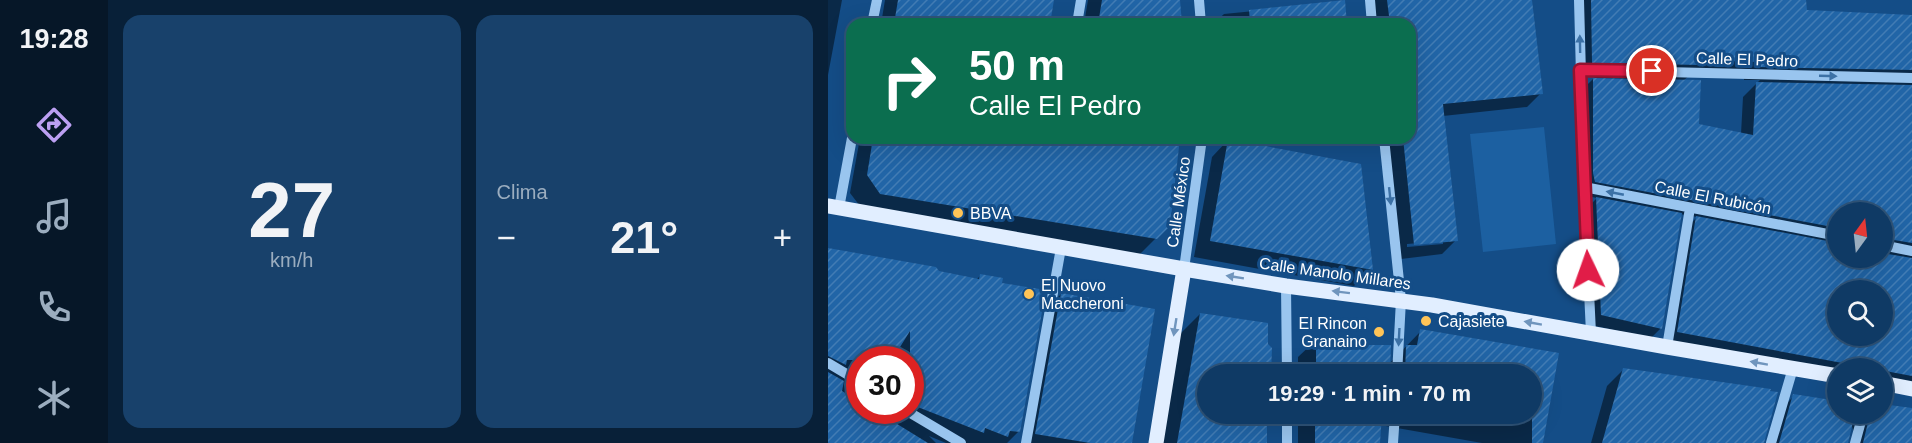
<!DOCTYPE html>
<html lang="es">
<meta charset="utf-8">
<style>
body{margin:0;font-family:Arial,sans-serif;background:#18416b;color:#f1f3f6;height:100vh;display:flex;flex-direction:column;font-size:22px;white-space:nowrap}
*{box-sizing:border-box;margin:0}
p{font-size:20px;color:#9badbf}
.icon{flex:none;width:33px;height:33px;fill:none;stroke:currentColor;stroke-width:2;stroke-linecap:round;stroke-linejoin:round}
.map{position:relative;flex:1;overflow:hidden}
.side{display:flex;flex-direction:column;gap:15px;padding:15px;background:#082038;width:720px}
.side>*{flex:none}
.guide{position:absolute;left:18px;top:18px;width:570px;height:126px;border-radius:18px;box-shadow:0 6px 24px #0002,0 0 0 2px #2f5479;background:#0b6e4f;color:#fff;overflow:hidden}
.needle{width:39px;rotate:15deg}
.buttons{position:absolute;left:999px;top:202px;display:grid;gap:12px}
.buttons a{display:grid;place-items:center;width:66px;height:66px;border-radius:50%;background:#0f3a65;box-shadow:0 6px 24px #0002,0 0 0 2px #2f5479;font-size:30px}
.speed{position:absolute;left:18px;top:346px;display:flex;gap:12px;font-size:30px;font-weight:700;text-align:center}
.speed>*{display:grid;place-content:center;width:78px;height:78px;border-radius:50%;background:#0f3a65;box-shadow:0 6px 24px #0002,0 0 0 2px #2f5479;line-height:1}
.speed .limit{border:9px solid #d22;background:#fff;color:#111}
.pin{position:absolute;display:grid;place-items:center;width:51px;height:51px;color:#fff;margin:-26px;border:3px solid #fff;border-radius:50%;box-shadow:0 2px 6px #0007}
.me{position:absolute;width:66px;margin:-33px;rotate:357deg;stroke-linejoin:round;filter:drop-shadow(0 0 4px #0008)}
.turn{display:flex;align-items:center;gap:21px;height:126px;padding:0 24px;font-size:27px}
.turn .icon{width:78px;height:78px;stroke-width:2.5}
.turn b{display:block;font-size:42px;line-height:51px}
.big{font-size:45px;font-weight:700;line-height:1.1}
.side .tile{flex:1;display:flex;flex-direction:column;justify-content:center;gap:9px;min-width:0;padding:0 21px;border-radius:18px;background:#18416b}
.side .dial{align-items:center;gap:0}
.dial b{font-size:78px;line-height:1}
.heat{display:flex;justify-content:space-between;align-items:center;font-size:33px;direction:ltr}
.side .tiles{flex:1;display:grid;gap:15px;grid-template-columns:repeat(2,1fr)}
.trip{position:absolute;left:369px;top:364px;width:345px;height:60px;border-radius:30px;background:#0f3a65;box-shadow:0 6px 24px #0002,0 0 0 2px #2f5479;font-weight:700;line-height:60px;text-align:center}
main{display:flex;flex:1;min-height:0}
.dock{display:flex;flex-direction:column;width:108px;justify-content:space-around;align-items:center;background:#061728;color:#9badbf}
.dock .icon{width:42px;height:42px}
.dock .on{color:#bca0f2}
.dock b{font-size:27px;color:#f1f3f6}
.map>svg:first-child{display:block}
.pitch{fill:#1c60a1}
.shadow{fill:#0007;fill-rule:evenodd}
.building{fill:url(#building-hatch);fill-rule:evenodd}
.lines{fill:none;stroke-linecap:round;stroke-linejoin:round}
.minor{stroke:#99c5ef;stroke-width:10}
.major{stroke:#e1eeff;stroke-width:15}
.oneway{fill:#3c71a6}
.oneway2{fill:#7095bd}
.route-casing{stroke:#92132f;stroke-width:15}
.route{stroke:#e11d48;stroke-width:10}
.poi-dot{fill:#ffc457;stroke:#144d87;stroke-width:2}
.labels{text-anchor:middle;stroke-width:6;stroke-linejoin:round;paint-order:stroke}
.street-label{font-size:16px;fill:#fff;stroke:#144d87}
.poi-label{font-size:16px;fill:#fff;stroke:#144d87;text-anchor:start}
</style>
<main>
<nav class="dock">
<b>19:28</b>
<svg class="icon on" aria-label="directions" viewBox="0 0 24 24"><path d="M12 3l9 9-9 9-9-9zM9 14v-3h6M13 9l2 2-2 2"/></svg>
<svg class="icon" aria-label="music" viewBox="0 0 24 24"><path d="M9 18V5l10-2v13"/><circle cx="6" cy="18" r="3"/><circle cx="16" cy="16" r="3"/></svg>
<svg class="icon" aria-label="phone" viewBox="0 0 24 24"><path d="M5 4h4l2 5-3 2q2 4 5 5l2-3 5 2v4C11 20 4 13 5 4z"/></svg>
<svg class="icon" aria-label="climate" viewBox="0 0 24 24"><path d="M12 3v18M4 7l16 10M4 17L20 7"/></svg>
</nav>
<section class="side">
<div class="tiles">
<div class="tile dial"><b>27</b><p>km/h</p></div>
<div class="tile"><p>Clima</p>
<div class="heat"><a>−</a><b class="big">21°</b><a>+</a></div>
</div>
</div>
</section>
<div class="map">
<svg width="1084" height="443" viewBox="0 0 1084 443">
<defs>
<pattern id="building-hatch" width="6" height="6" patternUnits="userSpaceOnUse" patternTransform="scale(1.5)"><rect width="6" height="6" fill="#2165a7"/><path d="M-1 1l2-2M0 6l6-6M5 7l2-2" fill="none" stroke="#427cb4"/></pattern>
</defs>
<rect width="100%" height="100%" fill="#144d87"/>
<!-- pitch -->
<path class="pitch" d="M716,127L728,244L655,252L642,134Z"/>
<!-- shadow -->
<path class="shadow" d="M0,0H14L0,75Z
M57,0H225L221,24H53Z
M260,0H351L352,24H256Z
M544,0H703L713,93L699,107L615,116L628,240L614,254L573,259L559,138H582V24H547ZM615,241V244L579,247V244Z
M749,0H976L978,12L1084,16V382L1054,386V369H1010L836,345L855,232L869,217L852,214L833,328L823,338L763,325L758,209L769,198L754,195L751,93L768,76H751ZM864,73L916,75V80H932L915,97L913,134L870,125L855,81ZM1010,213H1054V258H1010ZM1010,291H1054V336H1010Z
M516,2L518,24H385L396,14Z
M32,138H351L328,238L311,255L35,210L22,193Z
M400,140L543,269L526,286L366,257L384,157Z
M0,250L148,280L153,275L191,431L179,443H118L101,436L108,443H0ZM32,360H82V411H32Z
M233,294L302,443H195L219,309Z
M372,314L438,345L441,375H380V414H438V443H334L352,334Z
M593,331L729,355L705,443H654L552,425L550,443H470V414H704V375H470V357L489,339L532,347L561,364Z
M796,369L935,443H763L779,386Z
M966,396L1010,414H1054V406L1084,410V443H1023L1026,433L1023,423L1018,443H940L949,413Z"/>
<!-- building -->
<path class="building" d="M70,0H226L222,24H66Z
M274,0H352L354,24H270Z
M517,0L519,24H422L421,10Z
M559,0H704L715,94L615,104L630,241L586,245L575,138H582V24H562Z
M763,0H978L979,10L1084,15V70L929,67V62L874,60L873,65L764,63Z
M765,78L873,80L871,124L925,135L928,82L1084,85V243L1054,238V213H1010V228L767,182L765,173Z
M45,138H352L342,226L329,239L52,194L39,175Z
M400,139L533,164L545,270L382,241Z
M768,197L854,213L834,329L773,315Z
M868,216L1010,243V258H1031L1054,262V253L1084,258V376L849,332ZM1010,291H1054V336H1010Z
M0,248L108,267L111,271L151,279L152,274L175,278L174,283L218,290L192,432L182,431L180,437L157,428L156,433L82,404V331L64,360H19L18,365L0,356Z
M233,293L327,309L304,443H262L207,434Z
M372,313L440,323V344L444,348L443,375H380V414H439V443H349Z
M592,329L731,353L715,443H704V375H577L578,345H589Z
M512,336V340H535L534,345H563L562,375H488V337Z
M795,368L943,389L942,391L950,392L936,443H774Z
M0,372L16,381L14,391L32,402V411H48L100,443H0Z
M965,394L1010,401V414H1027L1020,443H951Z
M1054,404L1084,408V443H1035L1042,414H1054Z
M487,414H554L552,443H487Z"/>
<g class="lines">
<!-- minor -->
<path class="minor" d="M371,0L373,24
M542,0L544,24
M751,0L756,187L763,333
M44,24L49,0
M249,24L253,0
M752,70L1084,78
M556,138L573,300L569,375
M756,187L1010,236
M11,208L24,138
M1054,245L1084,251
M356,269L374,138
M458,286L459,375
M839,347L862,208
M0,363L32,382
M79,411L133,443
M459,414V443
M198,443L233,248
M565,443L567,414
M943,443L965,368
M1027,443L1035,414"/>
<!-- major -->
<path class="major" d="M0,206L356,269L458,286L604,305L839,347L1010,376
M1054,383L1084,389
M328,443L356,269"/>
</g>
<!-- one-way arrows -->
<defs><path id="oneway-solid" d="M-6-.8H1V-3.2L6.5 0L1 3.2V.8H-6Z" transform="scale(1.5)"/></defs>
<g class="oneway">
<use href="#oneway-solid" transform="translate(752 44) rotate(-91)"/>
<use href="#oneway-solid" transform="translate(1000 76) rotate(2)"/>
<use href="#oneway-solid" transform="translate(787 193) rotate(-169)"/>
<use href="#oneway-solid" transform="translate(562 196) rotate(84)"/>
<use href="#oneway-solid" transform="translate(571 337) rotate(93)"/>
</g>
<g class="oneway2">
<use href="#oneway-solid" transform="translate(407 277) rotate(-171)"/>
<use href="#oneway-solid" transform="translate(513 292) rotate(-173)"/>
<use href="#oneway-solid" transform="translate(705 323) rotate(-170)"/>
<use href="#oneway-solid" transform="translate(347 327) rotate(99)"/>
<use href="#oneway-solid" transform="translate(931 363) rotate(-170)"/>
</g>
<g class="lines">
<!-- route casing -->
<g class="route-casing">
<path id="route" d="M760,270L752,70L824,71"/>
</g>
<!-- route -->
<use href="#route" class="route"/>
</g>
<!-- markers -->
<g class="poi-dot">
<circle cx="130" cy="213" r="6"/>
<circle cx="201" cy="294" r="6"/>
<circle cx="598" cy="321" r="6"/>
<circle cx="551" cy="332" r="6"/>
</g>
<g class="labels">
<!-- street labels -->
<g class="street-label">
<text transform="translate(919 59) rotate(2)" y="6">Calle El Pedro</text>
<text transform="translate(885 197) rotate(11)" y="6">Calle El Rubicón</text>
<text transform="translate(350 202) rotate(-82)" y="6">Calle México</text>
<text transform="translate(507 273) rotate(8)" y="6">Calle Manolo Millares</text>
</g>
<!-- poi labels -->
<g class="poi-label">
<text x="142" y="219">BBVA</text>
<text x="213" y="291">El Nuovo<tspan x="213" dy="18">Maccheroni</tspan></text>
<text x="610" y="327">Cajasiete</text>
<text x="539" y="329" text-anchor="end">El Rincon<tspan x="539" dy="18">Granaino</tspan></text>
</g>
</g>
</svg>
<div class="buttons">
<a><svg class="needle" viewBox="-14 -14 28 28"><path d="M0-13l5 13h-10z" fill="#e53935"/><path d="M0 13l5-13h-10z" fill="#9badbf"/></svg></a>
<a><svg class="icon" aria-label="search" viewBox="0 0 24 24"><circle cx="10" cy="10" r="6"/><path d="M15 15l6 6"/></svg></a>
<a><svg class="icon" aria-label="layers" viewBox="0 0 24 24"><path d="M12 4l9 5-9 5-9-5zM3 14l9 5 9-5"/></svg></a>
</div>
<div class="speed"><div class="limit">30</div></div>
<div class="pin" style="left:824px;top:71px;background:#d93025"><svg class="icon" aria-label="arrive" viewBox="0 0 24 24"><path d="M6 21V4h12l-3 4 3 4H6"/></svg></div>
<svg class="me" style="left:760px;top:270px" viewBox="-20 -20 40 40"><circle r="19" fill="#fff"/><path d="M0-13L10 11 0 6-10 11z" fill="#e11d48"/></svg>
<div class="trip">19:29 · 1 min · 70 m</div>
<div class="guide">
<div class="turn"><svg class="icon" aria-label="right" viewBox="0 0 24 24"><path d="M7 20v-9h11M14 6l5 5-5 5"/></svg><div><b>50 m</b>Calle El Pedro</div></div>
</div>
</div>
</main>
